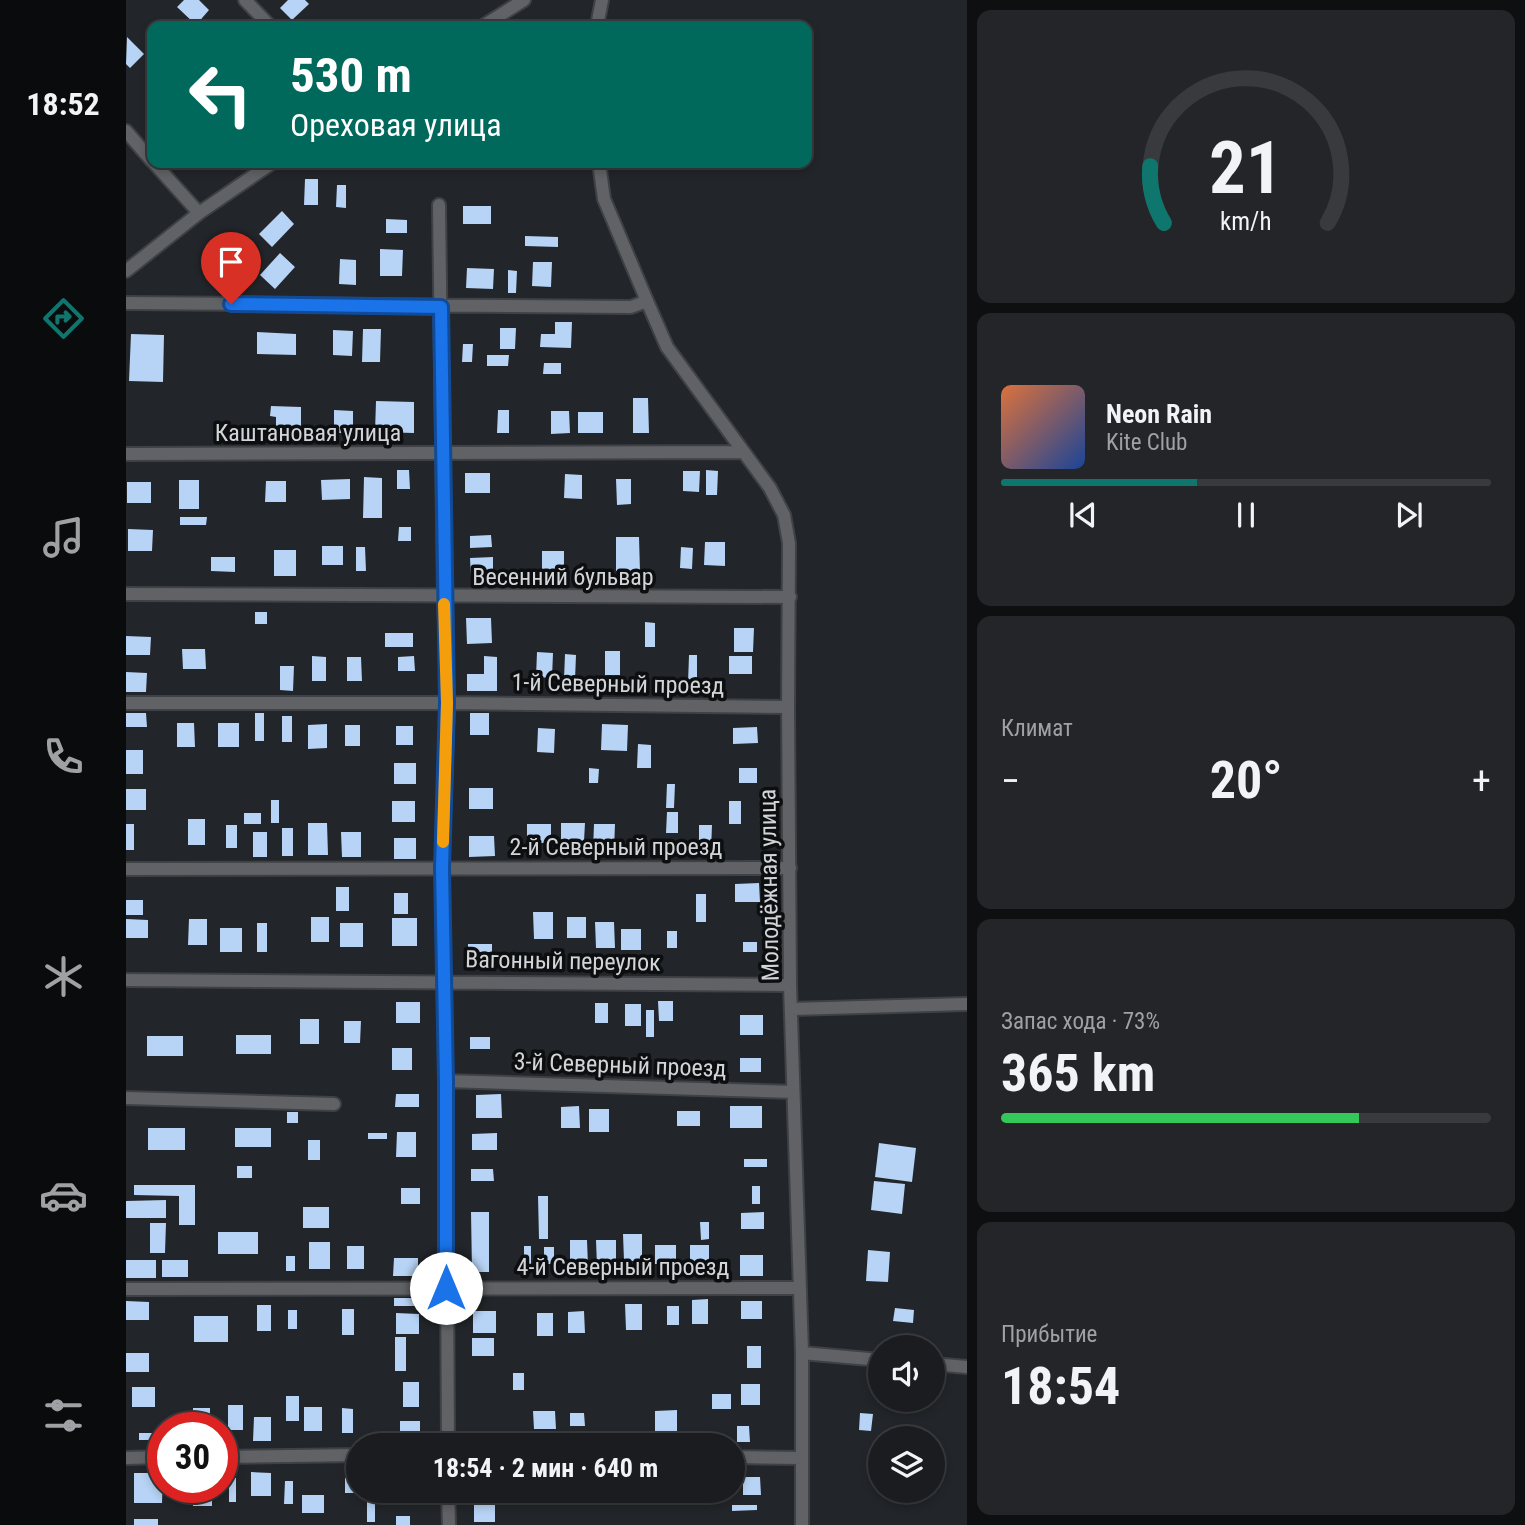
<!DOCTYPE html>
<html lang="ru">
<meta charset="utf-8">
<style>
body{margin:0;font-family:"Roboto Condensed",sans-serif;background:#232528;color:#f1f3f6;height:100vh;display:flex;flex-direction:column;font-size:26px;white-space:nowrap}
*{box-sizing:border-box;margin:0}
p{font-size:23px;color:#9fa1a4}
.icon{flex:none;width:38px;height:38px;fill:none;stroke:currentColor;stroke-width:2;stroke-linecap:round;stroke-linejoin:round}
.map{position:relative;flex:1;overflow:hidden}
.details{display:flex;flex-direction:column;gap:10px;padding:10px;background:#0e0f11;width:558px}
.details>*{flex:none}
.top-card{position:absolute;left:21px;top:21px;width:665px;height:147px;border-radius:14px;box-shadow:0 4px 10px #0003,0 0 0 2px #383a3d;background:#00695c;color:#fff;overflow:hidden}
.controls{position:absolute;left:742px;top:1335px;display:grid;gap:14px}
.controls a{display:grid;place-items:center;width:77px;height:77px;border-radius:50%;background:#1a1c1f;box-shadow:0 4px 10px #0003,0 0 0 2px #383a3d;font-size:35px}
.speed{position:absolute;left:21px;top:1412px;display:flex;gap:14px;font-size:35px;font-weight:700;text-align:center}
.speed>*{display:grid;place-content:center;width:91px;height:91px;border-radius:50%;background:#1a1c1f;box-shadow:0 4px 10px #0003,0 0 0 2px #383a3d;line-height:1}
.speed .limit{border:10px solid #d22;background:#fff;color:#111}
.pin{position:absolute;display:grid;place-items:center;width:60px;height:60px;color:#fff;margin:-72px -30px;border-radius:50% 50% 50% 0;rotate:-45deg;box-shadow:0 0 7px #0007}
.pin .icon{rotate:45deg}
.me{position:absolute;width:77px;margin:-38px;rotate:0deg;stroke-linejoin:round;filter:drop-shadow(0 0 5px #0008)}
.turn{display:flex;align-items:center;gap:24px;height:147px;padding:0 28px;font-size:32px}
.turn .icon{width:91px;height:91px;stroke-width:2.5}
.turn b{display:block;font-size:49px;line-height:60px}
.big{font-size:52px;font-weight:700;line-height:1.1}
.details .widget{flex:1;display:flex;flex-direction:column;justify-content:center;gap:10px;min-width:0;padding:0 24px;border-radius:14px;background:#232528}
.details .dial{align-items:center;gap:0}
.dial svg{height:182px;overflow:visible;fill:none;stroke:#383a3d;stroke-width:7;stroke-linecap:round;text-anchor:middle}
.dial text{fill:#f1f3f6;stroke:none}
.song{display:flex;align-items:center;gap:21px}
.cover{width:84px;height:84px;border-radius:10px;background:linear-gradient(135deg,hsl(20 70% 55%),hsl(220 70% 35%))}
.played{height:7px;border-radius:4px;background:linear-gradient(90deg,#0f766e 40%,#383a3d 40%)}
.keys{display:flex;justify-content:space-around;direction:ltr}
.heat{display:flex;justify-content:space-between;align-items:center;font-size:38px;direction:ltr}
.charge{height:10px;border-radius:5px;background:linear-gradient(90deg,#34c759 73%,#383a3d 0)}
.trip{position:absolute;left:220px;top:1433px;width:399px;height:70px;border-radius:35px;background:#1a1c1f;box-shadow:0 4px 10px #0003,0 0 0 2px #383a3d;font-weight:700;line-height:70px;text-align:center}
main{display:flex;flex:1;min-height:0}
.tabs{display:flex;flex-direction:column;width:126px;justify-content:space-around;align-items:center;background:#0a0b0c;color:#9fa1a4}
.tabs .icon{width:49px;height:49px}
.tabs .on{color:#0f766e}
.tabs b{font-size:32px;color:#f1f3f6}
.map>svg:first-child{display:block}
.building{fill:#b7d3f5}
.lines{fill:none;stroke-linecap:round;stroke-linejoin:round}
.street-casing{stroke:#3e4145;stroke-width:16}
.street{stroke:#616265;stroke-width:12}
.route-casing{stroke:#114b97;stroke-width:18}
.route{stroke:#1a73e8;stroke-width:12}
.slow{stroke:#f59e0b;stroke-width:12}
.labels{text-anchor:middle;stroke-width:7;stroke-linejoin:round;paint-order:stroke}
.street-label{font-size:24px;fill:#d2d5d8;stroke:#0d0e10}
</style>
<main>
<nav class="tabs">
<b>18:52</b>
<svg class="icon on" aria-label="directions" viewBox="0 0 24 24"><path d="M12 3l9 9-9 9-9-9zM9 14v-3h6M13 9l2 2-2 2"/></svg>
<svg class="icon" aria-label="music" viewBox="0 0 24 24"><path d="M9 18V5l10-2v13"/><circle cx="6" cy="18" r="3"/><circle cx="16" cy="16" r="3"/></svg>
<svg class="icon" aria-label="phone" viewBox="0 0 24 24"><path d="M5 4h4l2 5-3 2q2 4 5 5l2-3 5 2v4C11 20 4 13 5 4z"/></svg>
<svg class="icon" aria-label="climate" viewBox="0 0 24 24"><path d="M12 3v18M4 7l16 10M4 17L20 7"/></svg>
<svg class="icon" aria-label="car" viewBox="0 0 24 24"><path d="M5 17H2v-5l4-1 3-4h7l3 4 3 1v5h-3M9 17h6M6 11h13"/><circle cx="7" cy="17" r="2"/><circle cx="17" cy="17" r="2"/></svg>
<svg class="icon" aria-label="filters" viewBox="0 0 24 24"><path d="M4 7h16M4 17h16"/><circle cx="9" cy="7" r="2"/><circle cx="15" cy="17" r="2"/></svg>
</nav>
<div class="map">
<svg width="841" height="1525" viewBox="0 0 841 1525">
<rect width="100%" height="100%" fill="#222529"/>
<!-- building -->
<path class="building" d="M58,0H73L83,10L70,25L51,7Z
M162,0H179L183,4L166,20L154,8Z
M1,37L18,54L4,68L0,64Z
M179,179H192V205H178Z
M211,185H220V208L210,207Z
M337,206H365V224H337Z
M156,211L168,224L146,247L133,234Z
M260,219L281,220V233H260Z
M399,236L432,237V247L399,246Z
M254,249L277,250L276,276H254Z
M154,253L169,267L149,289L134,275Z
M104,255L120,270L99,292L84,277Z
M214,259L230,260V285L213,284Z
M407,262H426L425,287L406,286Z
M341,268L368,269L367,289L340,288Z
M382,270L391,271L390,293H382Z
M429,322H446L445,348L414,347L415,334H429Z
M374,328H390L389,349H374Z
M237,329H255L254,362H236Z
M207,330L227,331L226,356L207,355Z
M131,332L170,334V355L131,354Z
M5,334L38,335L37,382L3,381Z
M337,344H347L346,362H336Z
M361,355H383L382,366H361Z
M418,363H435V374H417Z
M507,398H522L523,433H507Z
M250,401L288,402V433L249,432Z
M145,406L175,407V431H150V417L144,416Z
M208,410L227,411V433H208Z
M372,410H383V433H371Z
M425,411H443L444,433L425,434Z
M452,412H477V433H452Z
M271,470H283L284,489H271Z
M580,470L592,471L591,495H580Z
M557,471H574L573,492L557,491Z
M339,473H364V493H339Z
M439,474L456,475V499L438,498Z
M238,477L256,478V518H237Z
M224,479V499L196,500L195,480Z
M490,479H505V504L491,505Z
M53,480H73V509H53Z
M140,481H160V502H139Z
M1,482H25V503H1Z
M54,517H81L80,525H54Z
M273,527H285V541H272Z
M2,529L27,530L26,551H2Z
M365,535L366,547L344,548V536Z
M490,537H513L514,571H490Z
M579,542H599V566L578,565Z
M196,546H217V565H196Z
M230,547H239L240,571H230Z
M555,547L567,548L566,569L554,568Z
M148,550H170V576H148Z
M416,551H438V574H416Z
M85,557H109V572L85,571Z
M367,557V576L345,577L344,558Z
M129,612H141V624H129Z
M340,618H365L366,643L341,644Z
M519,622L529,623V647H519Z
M608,628H628L627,652H608Z
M259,633H287V647H259Z
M0,636L25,637L24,655H0Z
M56,649H79L80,669H57Z
M479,651H494V675H479Z
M411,652L427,653L426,678L410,677Z
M439,654L450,655L449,680L438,679Z
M563,655H571V683H562Z
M186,656L200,657V681H186Z
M288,656L289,671H272V657Z
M358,656L371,657V691H341V674H358Z
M603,656H626V674H603Z
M221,657H235L236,681H221Z
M154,666H168L167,691L154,690Z
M0,672L21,673L20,692H0Z
M0,713H20L21,727H0Z
M129,713H138V741H129Z
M344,713H363V735H344Z
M156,716H166V742H156Z
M51,723H68L69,747H51Z
M92,723H113V747H92Z
M201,724V748L182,749V725Z
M476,724L502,725L501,751L475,750Z
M219,725H234V746H219Z
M270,726H287V745H270Z
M631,727L632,743L607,744V728Z
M412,728L429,729L428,753L411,752Z
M512,744L525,745V768H511Z
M0,750H17V774H0Z
M268,763H290V784H268Z
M463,768L473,769L472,783H463Z
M613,768H631V783H613Z
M541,784H549L548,808H540Z
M343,788H367V809H343Z
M0,789H20V810H0Z
M145,800H153V823H145Z
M266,801H289V822H266Z
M603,801H615V824H603Z
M541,812H552V833H540Z
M118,813H135V824H118Z
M62,819H79V845H62Z
M182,823H201L202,855H182Z
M435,823H459L458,841H435Z
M0,824H8V850H0Z
M401,824H425V843H401Z
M468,824H489L488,851L467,850Z
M100,825H111V848H100Z
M573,825H586L585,852L573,851Z
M156,828H167V856H156Z
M127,832H141V857H127Z
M215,832H235V857H216Z
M343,836H368L369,856L343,857Z
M268,838H290V859H268Z
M633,883L634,902H609V884Z
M210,887H223V911H210Z
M268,893H282V914H268Z
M570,894H580V922H570Z
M0,900H17V915H0Z
M407,912H427V939H408Z
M185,917H203V942H185Z
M441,917H460V938H441Z
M266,918H291V946H266Z
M0,919L22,920V938H0Z
M63,919H81V945H62Z
M469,922H488L489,948H470Z
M131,923H141V952H131Z
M214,923H237V947H214Z
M94,928H116V952H94Z
M495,929H515V950H495Z
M541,931H551V948H541Z
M617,942H631V952H617Z
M342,944H366V952H342Z
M532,1001H547V1021H533Z
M270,1002H294V1023H270Z
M469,1003H482V1023H469Z
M499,1004H515V1026H499Z
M520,1010H528V1037H520Z
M614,1015H637V1035H614Z
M174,1019H193V1044H174Z
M218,1021H235L234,1043H218Z
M110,1035H145V1054H110Z
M21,1036H57V1056H21Z
M344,1037H364V1049H344Z
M266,1048H286V1070H266Z
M614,1058H635V1072H614Z
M270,1094H293V1107H269Z
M375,1094L376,1118H350V1095Z
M453,1106L454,1128H435V1107Z
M604,1106H636V1128H604Z
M463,1109H483V1132H463Z
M551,1111H574V1126H551Z
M161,1112H172V1123H161Z
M22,1128H59V1150H22Z
M109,1128H145V1147H109Z
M271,1132H290V1157H270Z
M242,1133H261V1139H242Z
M371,1133V1150H346V1134Z
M182,1140H194V1160H182Z
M753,1143L790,1148L786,1182L749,1177Z
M618,1159H641V1167H618Z
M111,1166H126V1178H111Z
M345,1169H367L368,1181H345Z
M748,1181L779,1184L776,1214L745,1210Z
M8,1185H69V1225H53V1196L8,1195Z
M626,1186H634V1204H626Z
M275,1188H294V1204H275Z
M412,1196H422V1239H413Z
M40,1200V1218H0V1201Z
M177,1207H203V1228H177Z
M345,1212H363V1272H346Z
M638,1212V1229H615V1213Z
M574,1222H583V1239L575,1240Z
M24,1223H40L39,1253H24Z
M92,1232H132V1254H92Z
M497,1234H516V1261H498Z
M444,1240H461L462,1266H444Z
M470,1240H490V1267H471Z
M183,1242H204V1269H183Z
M529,1245H550V1264H529Z
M564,1245H583V1266H564Z
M221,1246H238V1269H221Z
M398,1246H405V1270H398Z
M418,1247H428V1264H418Z
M742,1250L764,1252L762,1282L740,1281Z
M614,1255H637V1276H614Z
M160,1256H169V1271H160Z
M268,1258H292V1276H267Z
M0,1260H30V1278H0Z
M36,1260H62V1277H36Z
M268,1298H294V1306H268Z
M582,1299V1324H566V1300Z
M0,1301L23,1302V1320H0Z
M615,1301H636V1319H615Z
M499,1304H516V1330H500Z
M131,1305H145V1331H131Z
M541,1306H553V1325H541Z
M769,1308L788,1310L787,1323L767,1321Z
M216,1309H228V1335H216Z
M162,1310H171V1329H162Z
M347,1311H370V1333H347Z
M458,1311L459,1333H442V1312Z
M270,1313L293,1314V1334H270Z
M411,1313H427V1336H411Z
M68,1316H102V1342H68Z
M269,1337H280V1371H269Z
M346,1338H368V1356H346Z
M621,1346H635V1368H621Z
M0,1353H23V1372H0Z
M387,1373H398V1390H387Z
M746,1374H754V1394L745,1393Z
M277,1382H293V1407H277Z
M615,1384H634V1405H615Z
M6,1387H29V1407H6Z
M586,1394H605V1409H586Z
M160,1396H173V1421H160Z
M102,1405H117V1430H102Z
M178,1407H196V1431H178Z
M67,1408H84V1428H67Z
M216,1408L227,1409V1433H216Z
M551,1410V1431L529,1432V1411Z
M407,1411H429L430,1429H408Z
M444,1413H458L459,1426H444Z
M734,1413L747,1414L745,1431L733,1430Z
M128,1417H145V1441H127Z
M274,1421H294V1446H274Z
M611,1426H623L624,1442H611Z
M347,1431H371V1445H347Z
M13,1433H37V1440H13Z
M125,1472L145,1473V1496H125Z
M8,1473H37L36,1503H8Z
M617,1477H634L635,1495H617Z
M103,1478H110V1502H103Z
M219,1478H233V1493H219Z
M159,1481H167V1504H158Z
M67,1488H86V1506H67Z
M411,1491H430V1500L412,1501Z
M442,1491H463V1501H442Z
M501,1491H518V1499H501Z
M567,1491H584V1504H567Z
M176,1495H198V1513H176Z
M241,1499H249V1522H241Z
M348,1505H369V1522H348Z
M606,1505H631V1510L606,1511Z
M270,1516H284V1525H270Z
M8,1519H32V1525H8Z"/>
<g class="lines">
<!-- street casing -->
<g class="street-casing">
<path id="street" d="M119,0L144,26
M357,26L398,0
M471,26L476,0
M0,131L26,161
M28,163L73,213
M473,163L478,199L521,301
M313,205L318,598L322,703L316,868L320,1081L322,1446
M0,271L73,213L146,163
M0,303L505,307L521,301L541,347L644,488L658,515L663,543L662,707L664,985L676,1353V1525
M0,454L617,452
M0,594L664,597
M0,703H322L662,707
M0,869L664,868
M0,980L664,985
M666,1009L841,1004
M320,1081L667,1092
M0,1098L208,1104
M0,1289L674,1288
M676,1353L754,1360
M807,1364L841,1367
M96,1457L233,1455
M607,1457L676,1458
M0,1458L37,1457
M322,1491L323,1525"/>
</g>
<!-- street -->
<use href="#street" class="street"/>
</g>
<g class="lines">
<!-- route casing -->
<g class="route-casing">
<path id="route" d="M105,304L315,307L321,703L316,868L320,1081V1288"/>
</g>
<!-- route -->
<use href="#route" class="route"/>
<!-- slow -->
<path class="slow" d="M317,842L321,703L318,604"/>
</g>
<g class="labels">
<!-- street labels -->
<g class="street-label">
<text x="182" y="441">Каштановая улица</text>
<text x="437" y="585">Весенний бульвар</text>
<text transform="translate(492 684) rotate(1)" y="8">1-й Северный проезд</text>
<text x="490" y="855">2-й Северный проезд</text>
<text transform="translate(643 885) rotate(-91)" y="8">Молодёжная улица</text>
<text transform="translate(437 961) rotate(1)" y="8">Вагонный переулок</text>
<text transform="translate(494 1065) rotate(2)" y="8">3-й Северный проезд</text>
<text x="497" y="1275">4-й Северный проезд</text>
</g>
</g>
</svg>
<div class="controls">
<a><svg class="icon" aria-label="sound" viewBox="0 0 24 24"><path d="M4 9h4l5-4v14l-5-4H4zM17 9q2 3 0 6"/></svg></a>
<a><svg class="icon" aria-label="layers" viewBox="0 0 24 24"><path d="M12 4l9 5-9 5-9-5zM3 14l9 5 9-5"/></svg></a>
</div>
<div class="speed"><div class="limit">30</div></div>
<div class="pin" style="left:105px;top:304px;background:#d93025"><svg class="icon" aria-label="arrive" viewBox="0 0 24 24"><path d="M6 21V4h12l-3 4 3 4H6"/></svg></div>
<svg class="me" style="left:320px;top:1288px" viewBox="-20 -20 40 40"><circle r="19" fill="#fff"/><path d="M0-13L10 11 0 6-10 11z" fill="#1a73e8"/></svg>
<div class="trip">18:54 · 2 мин · 640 m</div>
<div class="top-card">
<div class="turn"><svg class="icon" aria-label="left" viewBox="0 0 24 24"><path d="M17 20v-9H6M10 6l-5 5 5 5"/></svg><div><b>530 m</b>Ореховая улица</div></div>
</div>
</div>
<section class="details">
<div class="widget dial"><svg viewBox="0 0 100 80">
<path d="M14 69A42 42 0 1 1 86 69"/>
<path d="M14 69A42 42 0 0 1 8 44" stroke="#0f766e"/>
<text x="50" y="56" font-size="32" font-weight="700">21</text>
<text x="50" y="72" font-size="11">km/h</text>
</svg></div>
<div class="widget">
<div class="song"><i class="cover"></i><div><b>Neon Rain</b><p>Kite Club</p></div></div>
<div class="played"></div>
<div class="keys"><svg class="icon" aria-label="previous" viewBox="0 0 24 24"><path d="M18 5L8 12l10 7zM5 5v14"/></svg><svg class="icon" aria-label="pause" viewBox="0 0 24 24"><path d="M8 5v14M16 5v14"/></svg><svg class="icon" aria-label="next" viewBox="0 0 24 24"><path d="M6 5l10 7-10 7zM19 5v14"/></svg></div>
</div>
<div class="widget"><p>Климат</p>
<div class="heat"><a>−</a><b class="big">20°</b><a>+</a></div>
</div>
<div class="widget"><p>Запас хода · 73%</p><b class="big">365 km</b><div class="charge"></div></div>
<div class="widget"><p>Прибытие</p><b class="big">18:54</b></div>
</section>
</main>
